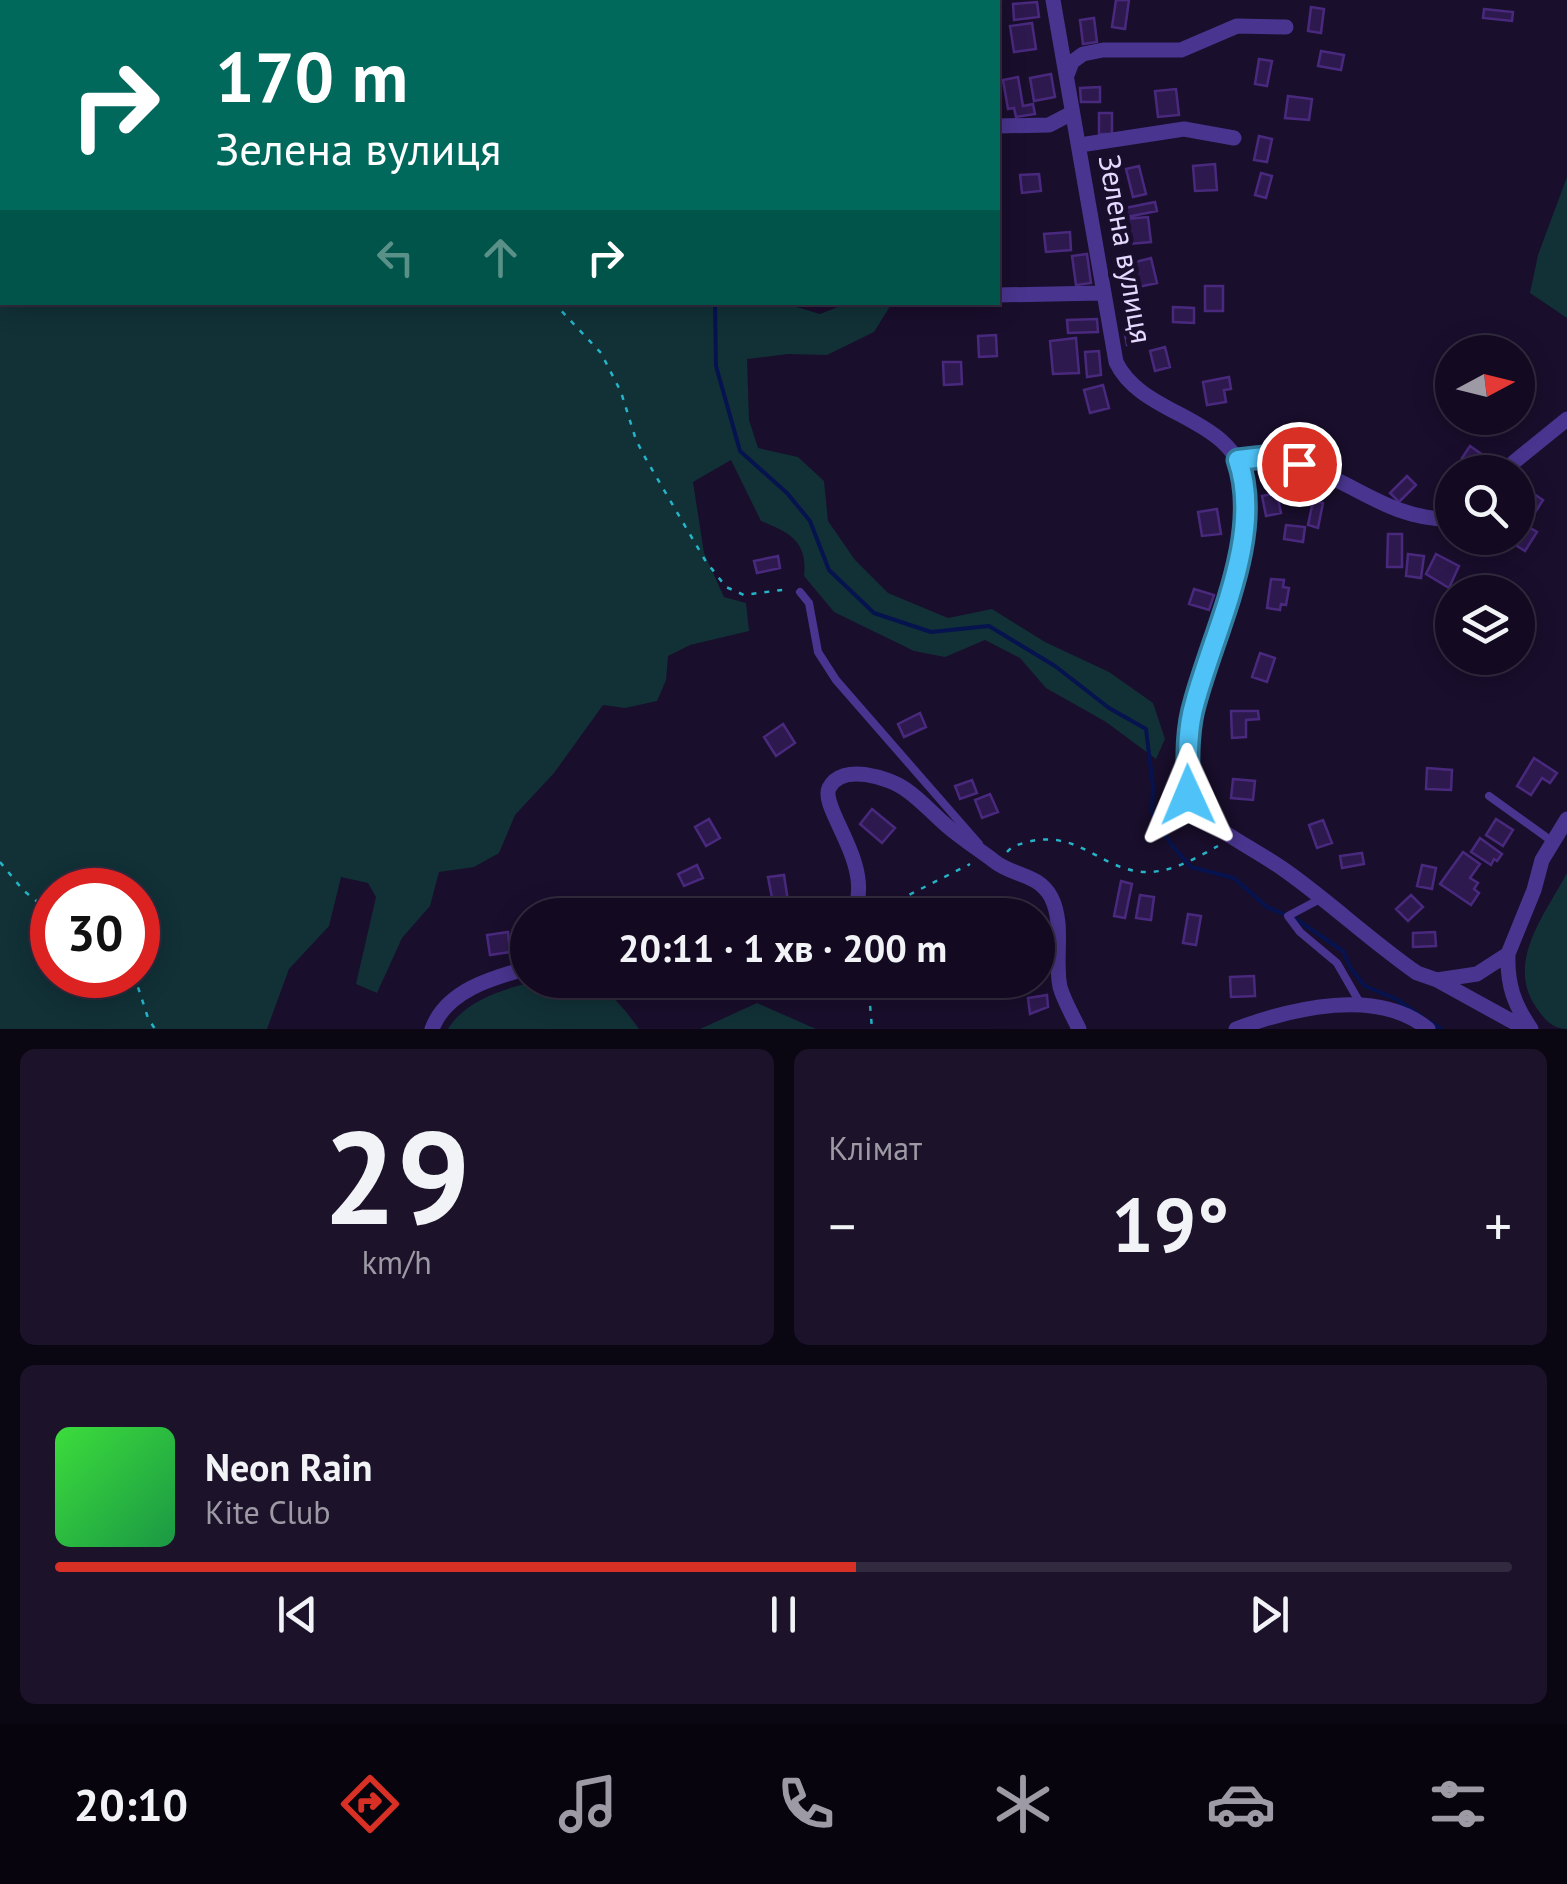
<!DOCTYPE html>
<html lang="uk">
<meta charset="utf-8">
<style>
body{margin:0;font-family:"PT Sans",sans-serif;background:#1c132a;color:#f1f3f6;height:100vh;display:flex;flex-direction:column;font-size:38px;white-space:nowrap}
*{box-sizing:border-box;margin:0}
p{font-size:32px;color:#9d9aa5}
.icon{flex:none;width:55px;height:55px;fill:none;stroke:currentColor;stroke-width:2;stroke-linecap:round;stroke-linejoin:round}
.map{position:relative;height:1029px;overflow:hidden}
.panel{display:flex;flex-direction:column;gap:20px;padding:20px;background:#0a0612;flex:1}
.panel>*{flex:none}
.top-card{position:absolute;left:0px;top:0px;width:1000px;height:305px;box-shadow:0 5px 25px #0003,0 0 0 2px #322b3f;background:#00695c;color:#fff;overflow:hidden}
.needle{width:65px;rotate:83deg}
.buttons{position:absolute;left:1435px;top:335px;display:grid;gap:20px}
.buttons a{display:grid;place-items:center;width:100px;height:100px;border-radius:50%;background:#130a21;box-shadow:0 5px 25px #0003,0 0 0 2px #322b3f;font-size:50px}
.speed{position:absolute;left:30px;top:868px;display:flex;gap:20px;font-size:50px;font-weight:700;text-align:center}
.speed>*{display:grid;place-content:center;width:130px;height:130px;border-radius:50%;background:#130a21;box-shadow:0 5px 25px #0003,0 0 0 2px #322b3f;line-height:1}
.speed .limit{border:15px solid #d22;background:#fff;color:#111}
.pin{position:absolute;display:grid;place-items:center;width:85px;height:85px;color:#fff;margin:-42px;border:5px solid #fff;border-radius:50%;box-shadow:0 2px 10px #0007}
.me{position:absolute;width:110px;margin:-55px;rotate:359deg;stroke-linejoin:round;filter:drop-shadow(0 0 8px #0008)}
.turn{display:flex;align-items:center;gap:35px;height:210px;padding:0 50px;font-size:45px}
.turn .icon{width:130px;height:130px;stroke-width:2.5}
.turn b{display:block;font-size:70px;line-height:85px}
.lanes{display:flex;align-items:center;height:95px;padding:0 50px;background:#0003;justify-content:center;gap:50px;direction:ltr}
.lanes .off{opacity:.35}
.big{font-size:75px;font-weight:700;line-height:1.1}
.panel .widget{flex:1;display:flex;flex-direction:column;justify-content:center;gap:15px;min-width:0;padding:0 35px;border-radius:15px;background:#1c132a}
.panel .dial{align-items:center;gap:0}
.dial b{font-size:130px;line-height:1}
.song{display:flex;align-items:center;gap:30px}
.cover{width:120px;height:120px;border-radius:15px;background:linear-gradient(135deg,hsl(120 70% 55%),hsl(140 70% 35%))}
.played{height:10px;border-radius:5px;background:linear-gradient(90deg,#d93025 55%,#322b3f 55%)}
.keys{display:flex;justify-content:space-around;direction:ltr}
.heat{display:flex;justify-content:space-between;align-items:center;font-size:55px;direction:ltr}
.panel .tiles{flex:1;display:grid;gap:20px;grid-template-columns:1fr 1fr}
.widget:last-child{grid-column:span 2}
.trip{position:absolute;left:510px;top:898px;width:545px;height:100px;border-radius:50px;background:#130a21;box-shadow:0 5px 25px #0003,0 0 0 2px #322b3f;font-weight:700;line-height:100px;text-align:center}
.tabs{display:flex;height:160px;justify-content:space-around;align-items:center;background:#08040d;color:#9d9aa5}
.tabs .icon{width:70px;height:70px}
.tabs .active{color:#d93025}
.tabs b{font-size:45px;color:#f1f3f6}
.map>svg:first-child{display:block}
.green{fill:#113137;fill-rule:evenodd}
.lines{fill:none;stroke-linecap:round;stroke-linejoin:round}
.stream{stroke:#06134e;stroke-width:4}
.building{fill:#2e194f;stroke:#49297d;stroke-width:2.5}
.path{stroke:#25b4c8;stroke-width:2.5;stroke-dasharray:5 8;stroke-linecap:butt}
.lane{stroke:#49358f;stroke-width:8}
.street{stroke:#49358f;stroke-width:15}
.route-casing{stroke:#337fa1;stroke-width:25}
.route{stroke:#4fc3f7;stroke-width:18}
.labels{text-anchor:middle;stroke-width:10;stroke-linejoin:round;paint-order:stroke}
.street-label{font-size:30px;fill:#e5d9ff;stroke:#190e2c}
</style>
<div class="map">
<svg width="1567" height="1029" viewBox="0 0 1567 1029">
<rect width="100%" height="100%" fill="#190e2c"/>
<!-- green -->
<path class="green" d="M0,0L430,2H2V302H780L820,314L848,303H892L874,332L827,355L788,354L747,359L749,420L758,448L798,457L824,481L828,521L855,560L888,593L948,618L992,609L1045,642L1109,672L1153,703L1165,739L1156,759L1106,722L1046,688L1020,658L985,640L945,657L914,651L834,612L804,576C808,541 789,532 761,521L731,460L693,482L704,553L724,597L746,603L749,631L690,645L668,656L666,680L657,701L625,708L603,705L554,773L515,815L499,853L474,867L439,872L430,906L402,938L377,993L356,984L376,897L368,883L341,877L329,926L289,969L267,1029H0ZM52,890H138V975H52Z
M1567,177V318L1530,293L1538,255Z
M1567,873V1029C1552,1029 1544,1019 1536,1007C1505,962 1546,913 1567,873Z
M541,980C595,980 607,984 639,1029H448C467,998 508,988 541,980Z
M757,1003L816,1029H700Z"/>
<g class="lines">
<!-- stream -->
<path class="stream" d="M636,0L637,2
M715,302L716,366L740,451L787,493L810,521L829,570L874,613L931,632L989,626L1055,666L1109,708L1146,729L1153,787L1152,812L1171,844L1191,867L1234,878L1267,907L1296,919L1343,951L1351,969L1365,986L1396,999L1421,1016
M1429,1021L1441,1029"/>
</g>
<!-- building -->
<path class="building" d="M1116,0H1129L1125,29L1112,27Z
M1037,2L1039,17L1014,20L1013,4Z
M1311,7L1324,9L1321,33L1308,31Z
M1484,9L1513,12L1512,21L1483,18Z
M1094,18L1097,42L1083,44L1080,20Z
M1032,23L1036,49L1014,52L1010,26Z
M1321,51L1344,55L1341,70L1318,66Z
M1259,59L1272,61L1267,86L1255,84Z
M1051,74L1055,97L1034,101L1030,78Z
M1018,77L1023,106L1033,104L1035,114L1016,117L1014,108L1008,109L1003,80Z
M1100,87V102H1081L1080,88Z
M1176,89L1179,115L1158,117L1155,91Z
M1288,96L1312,99L1309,120L1285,118Z
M1099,113H1112V134H1099Z
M1259,136L1272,139L1267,162L1254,160Z
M1215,164L1217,190L1195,191L1193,166Z
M1139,166L1146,194L1133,197L1126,169Z
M1261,173L1272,176L1266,198L1255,195Z
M1039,174L1041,191L1022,193L1020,175Z
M1155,202L1157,211L1127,217L1125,208Z
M1148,217L1151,242L1129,244L1126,219Z
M1070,232L1071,250L1046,252L1044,234Z
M1087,254L1091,283L1076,285L1072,256Z
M1151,258L1157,283L1138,287L1132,263Z
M1205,286H1223V311H1205Z
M1173,307L1194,308V323L1173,322Z
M1097,319L1098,332L1068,333L1067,320Z
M1145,326L1148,341L1127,345L1124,330Z
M996,335L997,356L979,357L978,336Z
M1076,338L1079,373L1053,374L1050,341Z
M1165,347L1170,367L1155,371L1150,351Z
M1099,351L1101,375L1087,377L1085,352Z
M943,362H961L962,384L944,385Z
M1229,377L1231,389L1224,390L1226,402L1207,405L1203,382Z
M1103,385L1109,408L1090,413L1084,390Z
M1470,446L1486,457L1479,468L1462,458Z
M1407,476L1416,485L1399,502L1390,493Z
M1522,486L1543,500L1536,511L1518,498Z
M1277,493L1281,513L1266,516L1262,496Z
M1313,501L1323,503L1318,528L1308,525Z
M1217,509L1221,534L1202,536L1198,512Z
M1286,525L1305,527L1303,542L1284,539Z
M1525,525L1537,532L1525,551L1514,544Z
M1388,534H1402V567H1387Z
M1408,554L1424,556L1421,578L1406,576Z
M1436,554L1459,566L1449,588L1426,574Z
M778,556L780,568L757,573L754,561Z
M1271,579L1284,580L1283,587L1289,588L1286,605L1281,604L1280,610L1267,608Z
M1194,589L1214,595L1209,610L1189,604Z
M1260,653L1275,658L1267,682L1252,677Z
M1231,711H1258L1259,719L1246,720V737L1232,738Z
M920,713L926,727L904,737L898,724Z
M783,724L795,743L776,756L764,737Z
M1534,758L1557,773L1550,783L1542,778L1531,795L1517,786Z
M1427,768L1452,770L1451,790L1426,789Z
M1233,779L1255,781L1253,800L1231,798Z
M972,780L977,793L960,799L955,786Z
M990,794L998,812L982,818L975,800Z
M872,809L895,828L882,843L860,824Z
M709,819L720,838L706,846L695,827Z
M1496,819L1513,830L1503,846L1486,835Z
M1323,820L1332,843L1317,848L1309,825Z
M1480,838L1502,854L1497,861L1494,859L1491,865L1471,852Z
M1463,852L1480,864L1470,878L1478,883L1474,889L1479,893L1471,905L1440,884Z
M1362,853L1364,864L1342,868L1340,856Z
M697,865L703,878L684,886L678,874Z
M1422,865L1436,868L1432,889L1417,886Z
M784,875L788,901L773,903L768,877Z
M1121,881L1132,884L1125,918L1114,916Z
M1140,895L1154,897L1151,920L1136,918Z
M1411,895L1423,907L1408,921L1396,909Z
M1188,914L1201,916L1196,945L1183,943Z
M508,932L510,952L490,955L487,935Z
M528,932V954L518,956L514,934Z
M1435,932L1436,946L1413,947V933Z
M1254,976L1255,996L1231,997L1230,977Z
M1047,995L1048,1007L1030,1014L1028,998Z"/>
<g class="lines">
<!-- path -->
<path class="path" d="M472,0L473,2
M553,302L601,353L621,392L636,440L647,461L705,560L726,587L744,595L789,589
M1007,852C1013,845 1018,845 1027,842C1079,829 1100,870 1145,872C1171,873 1196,858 1218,846
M0,862L23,890L52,914
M873,906L889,905L970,864
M134,975L148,1018L155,1029
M868,980L872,1029"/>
<!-- lane -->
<path class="lane" d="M800,592L809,603L818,652L836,680L979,844
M1489,796L1553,842
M1322,898L1288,916L1300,932L1337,963L1360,1003"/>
<!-- street -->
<path class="street" d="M768,0L769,2
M1053,0L1116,362C1142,417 1232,415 1245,481C1254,526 1234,579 1221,622C1204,677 1179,733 1188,791C1190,800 1196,812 1203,817C1228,837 1259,852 1286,871C1331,903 1371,941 1417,973L1437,980L1526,1029
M1067,75L1072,62L1083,54L1103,50H1181L1237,26L1286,27
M998,126L1049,125L1072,113
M1080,145L1184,129L1234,138
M998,295L1102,293
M1238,460C1250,458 1265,454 1277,457C1340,469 1383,521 1452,519
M1507,472L1514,462L1567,419
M816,915L857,902C868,858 820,807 829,788C842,762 889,778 905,789C920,799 932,813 946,825C961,838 978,849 994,861C1012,876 1038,873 1051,897C1065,924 1054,959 1060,987C1064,1001 1073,1016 1079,1029
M1508,954C1507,985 1514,1004 1531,1029
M1437,980L1477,974L1508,954L1534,890L1542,860L1567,819
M432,1029C446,991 491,978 528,968
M1236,1029C1292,1008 1378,987 1428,1029"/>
</g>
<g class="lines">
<!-- route casing -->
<g class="route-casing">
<path id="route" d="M1188,795C1188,763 1186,732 1195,702C1215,628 1264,535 1238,460L1273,456L1299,464"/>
</g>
<!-- route -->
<use href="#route" class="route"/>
</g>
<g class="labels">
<!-- street labels -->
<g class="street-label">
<text transform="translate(1125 249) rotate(80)" y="10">Зелена вулиця</text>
</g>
</g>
</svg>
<div class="buttons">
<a><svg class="needle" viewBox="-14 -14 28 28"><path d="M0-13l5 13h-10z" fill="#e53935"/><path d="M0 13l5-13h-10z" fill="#9d9aa5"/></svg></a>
<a><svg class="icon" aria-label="search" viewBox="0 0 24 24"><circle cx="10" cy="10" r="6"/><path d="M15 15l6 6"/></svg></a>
<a><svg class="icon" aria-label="layers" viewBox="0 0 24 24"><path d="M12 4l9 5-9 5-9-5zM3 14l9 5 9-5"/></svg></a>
</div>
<div class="speed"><div class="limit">30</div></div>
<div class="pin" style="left:1299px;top:464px;background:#d93025"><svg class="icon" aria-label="arrive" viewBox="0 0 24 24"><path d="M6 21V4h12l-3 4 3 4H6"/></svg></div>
<svg class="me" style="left:1188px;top:795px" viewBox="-20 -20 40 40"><path d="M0-17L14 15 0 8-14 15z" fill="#4fc3f7" stroke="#fff" stroke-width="4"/></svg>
<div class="trip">20:11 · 1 хв · 200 m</div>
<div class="top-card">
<div class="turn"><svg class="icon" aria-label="right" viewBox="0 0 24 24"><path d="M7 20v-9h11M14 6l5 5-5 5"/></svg><div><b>170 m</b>Зелена вулиця</div></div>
<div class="lanes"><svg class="icon off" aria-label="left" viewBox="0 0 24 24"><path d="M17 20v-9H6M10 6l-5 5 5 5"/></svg><svg class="icon off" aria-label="ahead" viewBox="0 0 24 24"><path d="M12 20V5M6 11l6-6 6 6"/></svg><svg class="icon" aria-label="right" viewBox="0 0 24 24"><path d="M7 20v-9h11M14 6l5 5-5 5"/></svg></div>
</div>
</div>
<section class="panel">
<div class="tiles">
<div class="widget dial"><b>29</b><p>km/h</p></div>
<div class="widget"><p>Клімат</p>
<div class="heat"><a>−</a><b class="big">19°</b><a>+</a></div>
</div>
<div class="widget">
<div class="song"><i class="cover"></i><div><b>Neon Rain</b><p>Kite Club</p></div></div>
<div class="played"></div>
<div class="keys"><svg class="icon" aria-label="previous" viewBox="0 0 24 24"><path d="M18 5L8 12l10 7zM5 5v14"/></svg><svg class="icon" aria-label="pause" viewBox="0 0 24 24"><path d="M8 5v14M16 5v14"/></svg><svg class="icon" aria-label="next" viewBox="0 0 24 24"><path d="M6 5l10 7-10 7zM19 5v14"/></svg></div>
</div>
</div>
</section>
<nav class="tabs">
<b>20:10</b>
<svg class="icon active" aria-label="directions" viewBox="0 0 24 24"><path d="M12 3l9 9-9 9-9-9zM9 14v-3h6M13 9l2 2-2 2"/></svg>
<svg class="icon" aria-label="music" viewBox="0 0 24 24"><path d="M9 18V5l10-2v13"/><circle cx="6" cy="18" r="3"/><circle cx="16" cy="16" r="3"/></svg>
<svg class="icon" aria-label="phone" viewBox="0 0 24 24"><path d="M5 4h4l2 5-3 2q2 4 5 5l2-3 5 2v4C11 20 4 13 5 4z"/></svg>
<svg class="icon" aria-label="climate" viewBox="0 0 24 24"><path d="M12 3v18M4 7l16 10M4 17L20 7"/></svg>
<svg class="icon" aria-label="car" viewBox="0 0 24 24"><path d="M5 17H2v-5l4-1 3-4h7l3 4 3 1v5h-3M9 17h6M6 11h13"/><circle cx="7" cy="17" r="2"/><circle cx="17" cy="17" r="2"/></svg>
<svg class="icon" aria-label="filters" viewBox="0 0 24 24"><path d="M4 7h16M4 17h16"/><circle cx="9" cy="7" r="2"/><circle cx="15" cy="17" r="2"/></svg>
</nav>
